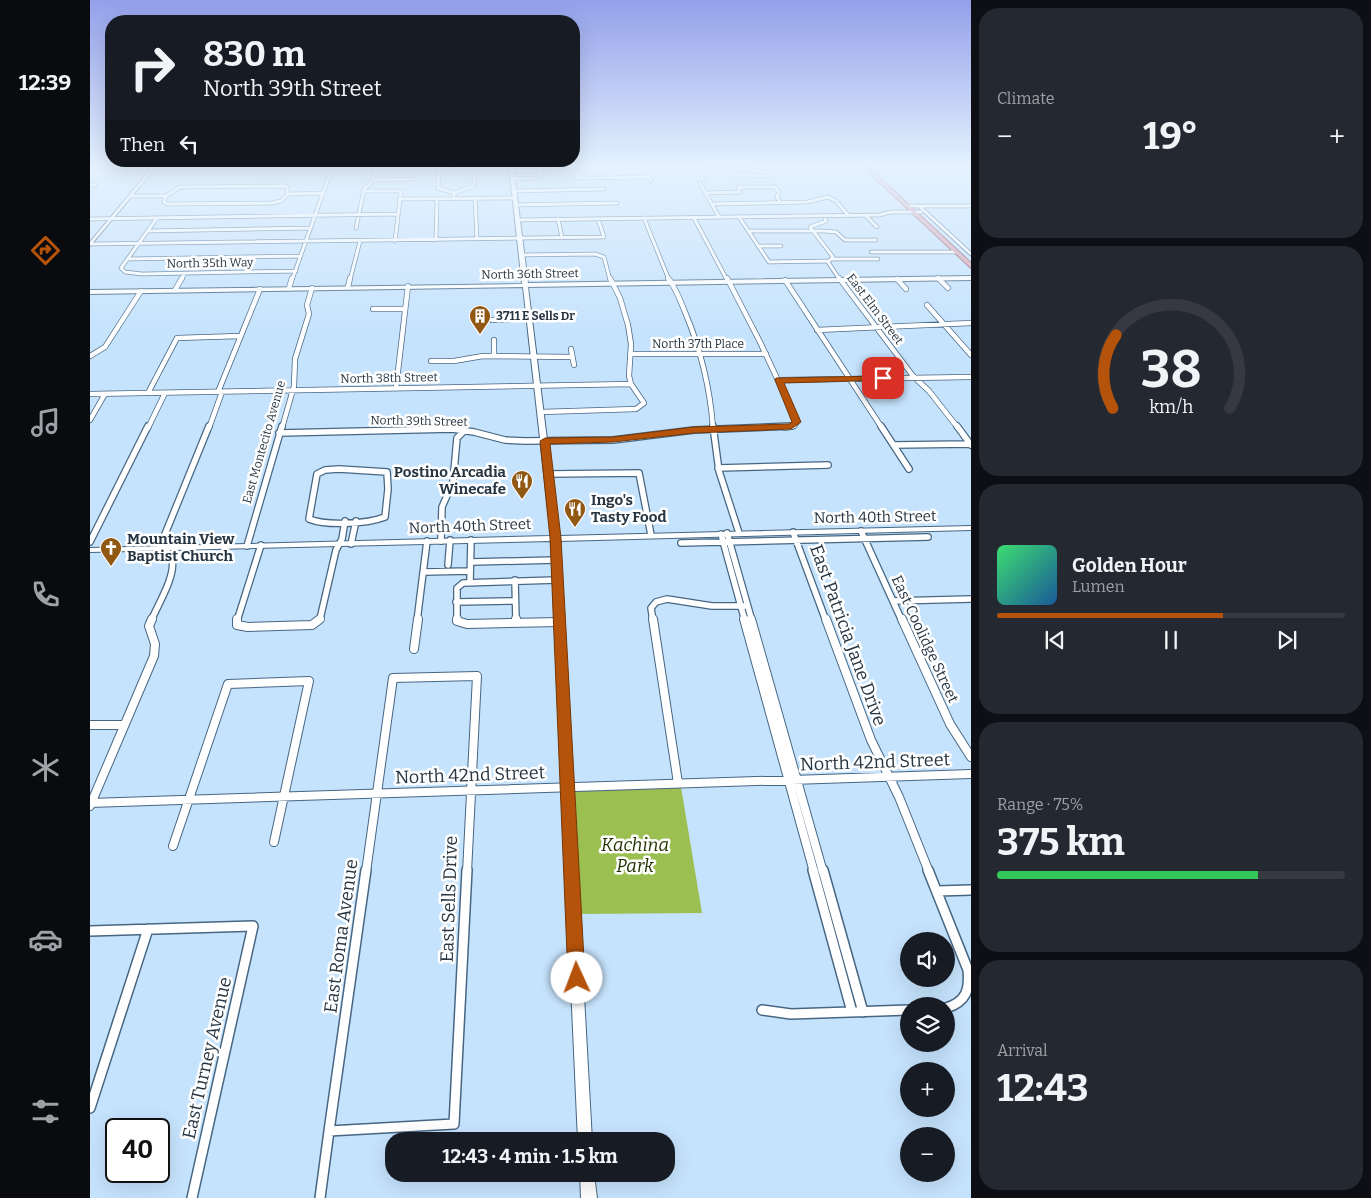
<!DOCTYPE html>
<meta charset="utf-8">
<style>
body{margin:0;font-family:Bitter,serif;background:#242831;color:#f1f3f6;height:100vh;display:flex;flex-direction:column;font-size:19px;white-space:nowrap}
*{box-sizing:border-box;margin:0}
p{font-size:16px;color:#9ea1a6}
.icon{flex:none;width:28px;height:28px;fill:none;stroke:currentColor;stroke-width:2;stroke-linecap:round;stroke-linejoin:round}
.map{position:relative;flex:1;overflow:hidden}
.sheet{display:flex;flex-direction:column;gap:8px;padding:8px;background:#0d0f14;width:400px}
.sheet>*{flex:none}
.hud{position:absolute;left:15px;top:15px;width:475px;height:152px;border-radius:20px;box-shadow:0 5px 20px #0002;background:#171b24;color:#f1f3f6;overflow:hidden}
.fabs{position:absolute;left:810px;top:932px;display:grid;gap:10px}
.fabs a{display:grid;place-items:center;width:55px;height:55px;border-radius:50%;background:#171b24;box-shadow:0 5px 20px #0002;font-size:25px}
.speed{position:absolute;left:15px;top:1118px;display:flex;gap:10px;font-size:25px;font-weight:700;text-align:center}
.speed>*{display:grid;place-content:center;width:65px;height:65px;border-radius:50%;background:#171b24;box-shadow:0 5px 20px #0002;line-height:1}
.speed .limit{border:2px solid #111;border-radius:8px;background:#fff;color:#111}
.pin{position:absolute;display:grid;place-items:center;width:42px;height:42px;color:#fff;margin:-21px;border-radius:10px;box-shadow:0 2px 8px #0006}
.me{position:absolute;width:55px;margin:-28px;rotate:358deg;stroke-linejoin:round;filter:drop-shadow(0 0 4px #0008)}
.turn{display:flex;align-items:center;gap:18px;height:105px;padding:0 15px;font-size:22px}
.turn .icon{width:65px;height:65px;stroke-width:2.5}
.turn b{display:block;font-size:35px;line-height:42px}
.then{display:flex;align-items:center;height:48px;padding:0 15px;background:#0003;gap:10px;font-size:19px}
.big{font-size:38px;font-weight:700;line-height:1.1}
.sheet .tile{flex:1;display:flex;flex-direction:column;justify-content:center;gap:8px;min-width:0;padding:0 18px;border-radius:20px;background:#242831}
.sheet .dial{align-items:center;gap:0}
.dial svg{height:130px;overflow:visible;fill:none;stroke:#363941;stroke-width:7;stroke-linecap:round;text-anchor:middle}
.dial text{fill:#f1f3f6;stroke:none}
.song{display:flex;align-items:center;gap:15px}
.cover{width:60px;height:60px;border-radius:8px;background:linear-gradient(135deg,hsl(140 70% 55%),hsl(210 70% 35%))}
.played{height:5px;border-radius:2px;background:linear-gradient(90deg,#b45309 65%,#363941 65%)}
.keys{display:flex;justify-content:space-around;direction:ltr}
.heat{display:flex;justify-content:space-between;align-items:center;font-size:28px;direction:ltr}
.charge{height:8px;border-radius:4px;background:linear-gradient(90deg,#34c759 75%,#363941 0)}
.trip{position:absolute;left:295px;top:1132px;width:290px;height:50px;border-radius:20px;background:#171b24;box-shadow:0 5px 20px #0002;font-weight:700;line-height:50px;text-align:center}
main{display:flex;flex:1;min-height:0}
.dock{display:flex;flex-direction:column;width:90px;justify-content:space-around;align-items:center;background:#090b0e;color:#9ea1a6}
.dock .icon{width:35px;height:35px}
.dock .current{color:#b45309}
.dock b{font-size:22px;color:#f1f3f6}
.map>svg:first-child{display:block}
.green{fill:#9bbf51}
.lines{fill:none;stroke-linecap:round;stroke-linejoin:round}
.street-far4-casing{stroke:#466682;stroke-width:4.5}
.street-far3-casing{stroke:#466682;stroke-width:6}
.street-far2-casing{stroke:#466682;stroke-width:8}
.street-far1-casing{stroke:#466682;stroke-width:10}
.street-casing{stroke:#466682;stroke-width:12}
.secondary-casing{stroke:#466682;stroke-width:2}
.primary-casing{stroke:#8e556a;stroke-width:2}
.street-far4{stroke:#fff;stroke-width:3}
.street-far3{stroke:#fff;stroke-width:4.5}
.street-far2{stroke:#fff;stroke-width:5.5}
.street-far1{stroke:#fff;stroke-width:8}
.street{stroke:#fff;stroke-width:9}
.secondary{fill:#fff;fill-rule:evenodd}
.primary{fill:#dda3b2;fill-rule:evenodd}
.route{fill:#b45309;stroke:#753606}
.labels{text-anchor:middle;stroke-width:5;stroke-linejoin:round;paint-order:stroke}
.far-street-label{font-size:12px;fill:#273642;stroke:#fff}
.far-poi-label{font-size:12px;font-weight:bold;fill:#273642;stroke:#fff;text-anchor:start}
.poi-label{font-size:15px;font-weight:bold;fill:#273642;stroke:#fff;text-anchor:start}
.street-label{font-size:15px;fill:#273642;stroke:#fff}
.near-street-label{font-size:18px;fill:#273642;stroke:#fff}
.near-park-label{font-size:18px;font-style:italic;fill:#243200;stroke:#fff}
</style>
<main>
<nav class="dock">
<b>12:39</b>
<svg class="icon current" aria-label="directions" viewBox="0 0 24 24"><path d="M12 3l9 9-9 9-9-9zM9 14v-3h6M13 9l2 2-2 2"/></svg>
<svg class="icon" aria-label="music" viewBox="0 0 24 24"><path d="M9 18V5l10-2v13"/><circle cx="6" cy="18" r="3"/><circle cx="16" cy="16" r="3"/></svg>
<svg class="icon" aria-label="phone" viewBox="0 0 24 24"><path d="M5 4h4l2 5-3 2q2 4 5 5l2-3 5 2v4C11 20 4 13 5 4z"/></svg>
<svg class="icon" aria-label="climate" viewBox="0 0 24 24"><path d="M12 3v18M4 7l16 10M4 17L20 7"/></svg>
<svg class="icon" aria-label="car" viewBox="0 0 24 24"><path d="M5 17H2v-5l4-1 3-4h7l3 4 3 1v5h-3M9 17h6M6 11h13"/><circle cx="7" cy="17" r="2"/><circle cx="17" cy="17" r="2"/></svg>
<svg class="icon" aria-label="filters" viewBox="0 0 24 24"><path d="M4 7h16M4 17h16"/><circle cx="9" cy="7" r="2"/><circle cx="15" cy="17" r="2"/></svg>
</nav>
<div class="map">
<svg width="881" height="1198" viewBox="0 0 881 1198">
<rect width="100%" height="100%" fill="#c6e3fd"/>
<!-- green -->
<path class="green" d="M591,787L612,913L491,914L485,792L487,791Z"/>
<g class="lines">
<!-- street-far4 casing -->
<g class="street-far4-casing">
<path id="street-far4" d="M364,165L349,170L348,188L364,193V196
M482,165L488,178L559,177
M519,165L524,177
M553,165L561,181
M605,165L613,179
M286,168H323
M608,170L655,169L680,173L677,176L646,175L642,170
M421,171H442L451,174L447,178L421,179
M11,174L15,175L7,176Z
M283,180L324,179
M610,183L629,217
M0,184L5,185L0,186
M274,191H311L305,241
M423,191L514,189
M364,193L384,186V170L366,165
M616,193L650,192L648,187H685L689,192L687,197L690,202
M198,194L233,193
M41,196H76L90,187L194,186L197,187L198,194
M76,196L74,202L77,204L182,203L191,201L198,194
M385,198L387,239
M309,199L424,198
M623,204L717,202L738,197L746,201L758,215
M425,205L527,203
M818,206H881
M829,206L881,254
M775,215L787,227
M734,216L736,221L720,227L743,257L738,262L750,280
M649,217L679,262L738,261
M67,218L31,268L35,272L52,274L206,271
M554,218L579,280
M604,218L637,280
M0,219L307,214
M468,219L472,238
M427,220L789,215L801,212H831
M266,228L274,189L283,181L286,165
M58,231L221,228
M659,231H734L746,232L755,240H786
M346,240L347,199
M1,244L514,237L508,219
M668,246H691
M781,252H866
M431,255L505,254L514,257L520,280
M38,259L211,256
M742,259H788
M848,278L850,280
M91,280L95,273
M202,280L243,165
M260,280L270,241"/>
</g>
<!-- street-far3 casing -->
<g class="street-far3-casing">
<path id="street-far3" d="M578,278C586,288 590,300 595,312C611,350 620,387 623,428
M637,278L670,342L706,419L707,422L704,426L695,428
M749,278L823,376L839,391L868,428
M848,278L858,288
M807,279L816,289
M695,280L792,428
M258,287L260,278
M199,288L202,278
M85,290L92,278
M837,305L881,355
M283,309H315
M402,320L475,317
M727,330L881,323
M404,340V356
M481,349L484,365
M541,354H676
M0,356L15,347L51,291
M341,361H364L393,356L482,357
M689,380L881,377
M306,388L318,286
M128,392L170,289
M58,393L87,338L150,336
M0,394L541,384
M451,412L546,409L554,403L541,384L539,376L541,344L538,325L530,298L520,278
M0,420L15,394
M58,428L75,393
M119,428L132,392
M192,428L204,386L205,359L219,314L217,305L222,288"/>
</g>
<!-- street-far2 casing -->
<g class="street-far2-casing">
<path id="street-far2" d="M623,426L629,471L649,533
M791,426L819,469
M867,426L881,445
M189,433L362,429L384,432L415,440L435,441L523,440L604,430L702,426
M804,445L880,444
M628,468L738,465
M249,469L297,472L298,489L295,517C277,524 236,526 219,519L227,474L235,470Z
M459,474L549,473L561,535
M771,531L812,621
M703,532L736,621
M637,533L662,621
M631,534L655,621
M351,541L352,507L363,482L367,438L374,431
M0,542L58,426
M591,543L838,537
M261,544L266,521
M157,546L192,426
M381,562L466,560
M358,565L360,540
M334,572L380,571
M425,580L426,621
M380,582L381,540
M804,601L881,599
M366,602L425,601
M61,621C67,606 86,576 82,560C81,554 74,550 71,544L119,426
M147,621L171,545
M228,621L230,619L246,550L252,539L255,521
M327,621L337,541
M367,621V588L373,583L467,580
M563,621L561,608L566,602L577,599L622,606H655"/>
</g>
<!-- street-far1 casing -->
<g class="street-far1-casing">
<path id="street-far1" d="M147,619V625L158,627L222,625L230,619
M367,619V621L377,624L470,622
M426,619V623
M563,619L588,783
M654,619L724,872
M661,619L733,872
M736,619L781,740L809,797L839,872
M812,619L860,724L881,757
M324,649L328,619
M0,725H33
M0,803L881,774
M0,806L64,656L65,644L59,626L62,619
M83,846L138,684L219,681L184,842
M276,872L303,678L387,676L377,872"/>
</g>
<!-- street casing -->
<g class="street-casing">
<path id="street" d="M723,870L762,1012
M733,870L773,1012
M838,870L878,970C880,990 876,1002 856,1008
M847,891L881,890
M0,931L163,926L102,1198
M672,1010L701,1014L819,1010
M0,1108L58,929
M239,1131L276,870
M239,1131L364,1124L377,870
M230,1198L239,1131"/>
</g>
<!-- secondary casing -->
<g class="secondary-casing">
<path id="secondary" d="M64,165H68L0,246V242Z
M419,165H423L438,283L881,276V280L438,287L469,536L881,526V530L469,541L502,1141H488L461,541L0,552V548L461,536L433,287L0,294V290L432,284Z
M490,1174H504L507,1198H491Z"/>
</g>
<!-- primary casing -->
<g class="primary-casing">
<path id="primary" d="M771,165H776L881,263V268Z"/>
</g>
<!-- street-far4 -->
<use href="#street-far4" class="street-far4"/>
<!-- street-far3 -->
<use href="#street-far3" class="street-far3"/>
<!-- street-far2 -->
<use href="#street-far2" class="street-far2"/>
<!-- street-far1 -->
<use href="#street-far1" class="street-far1"/>
<!-- street -->
<use href="#street" class="street"/>
<!-- secondary -->
<use href="#secondary" class="secondary"/>
<!-- primary -->
<use href="#primary" class="primary"/>
</g>
<!-- sky -->
<linearGradient id="sky" x2="0" y2="1"><stop stop-color="#93a0ea"/><stop offset="0.5" stop-color="#e5f2fe"/><stop offset="1" stop-color="#e5f2fe" stop-opacity="0"/></linearGradient>
<rect width="881" height="333" fill="url(#sky)"/>
<!-- route -->
<path class="route" d="M793,376L796,377V380L694,383L711,422L701,429L604,433L523,442L460,444L471,538L495,978L493,983L487,985L481,983L478,978L460,538L450,441L455,438L523,437L604,427L699,424L702,422L685,380L686,378Z"/>
<!-- icons -->
<defs>
<g id="building-pin" transform="scale(1.125)"><path d="M0 17L-7.5 6A9.5 9.5 0 1 1 7.5 6Z" fill="#915813" stroke="#fff"/><path d="M-4-6H4V6H1V3H-1V6H-4ZM-2.5-4.3h1.7v1.8h-1.7ZM.8-4.3h1.7v1.8H.8ZM-2.5-1h1.7V.8h-1.7ZM.8-1h1.7V.8H.8Z" fill="#fff"/></g>
<g id="restaurant-pin" transform="scale(1.125)"><path d="M0 17L-7.5 6A9.5 9.5 0 1 1 7.5 6Z" fill="#915813" stroke="#fff"/><path d="M-5-6h1v4h1v-4h1v4h1v-4h1v5L-1.5 .5V6h-2V.5L-5-1ZM5-6V6H3V1.5H1.5Q1.5-4 5-6Z" fill="#fff"/></g>
<g id="church-pin" transform="scale(1.125)"><path d="M0 17L-7.5 6A9.5 9.5 0 1 1 7.5 6Z" fill="#915813" stroke="#fff"/><path d="M-1.2-6h2.4v3.5h3.3v2.4h-3.3V6h-2.4V-.1h-3.3v-2.4h3.3Z" fill="#fff"/></g>
</defs>
<g fill-rule="evenodd">
<use href="#building-pin" x="390" y="316"/>
<use href="#restaurant-pin" x="432" y="481"/>
<use href="#restaurant-pin" x="485" y="509"/>
<use href="#church-pin" x="21" y="548"/>
</g>
<g class="labels">
<!-- far-street labels -->
<g class="far-street-label">
<text transform="translate(120 263) rotate(-1)" y="4">North 35th Way</text>
<text transform="translate(440 274) rotate(-1)" y="4">North 36th Street</text>
<text transform="translate(785 309) rotate(53)" y="4">East Elm Street</text>
<text x="608" y="348">North 37th Place</text>
<text transform="translate(299 378) rotate(-1)" y="4">North 38th Street</text>
<text transform="translate(329 421) rotate(1)" y="4">North 39th Street</text>
<text transform="translate(174 442) rotate(-74)" y="4">East Montecito Avenue</text>
</g>
<!-- far-poi labels -->
<g class="far-poi-label">
<text x="406" y="320">3711 E Sells Dr</text>
</g>
<!-- poi labels -->
<g class="poi-label">
<text x="416" y="477" text-anchor="end">Postino Arcadia<tspan x="416" dy="17">Winecafe</tspan></text>
<text x="501" y="505">Ingo's<tspan x="501" dy="17">Tasty Food</tspan></text>
<text x="37" y="544">Mountain View<tspan x="37" dy="17">Baptist Church</tspan></text>
</g>
<!-- street labels -->
<g class="street-label">
<text transform="translate(785 517) rotate(-1)" y="5">North 40th Street</text>
<text transform="translate(380 526) rotate(-2)" y="5">North 40th Street</text>
<text transform="translate(835 639) rotate(65)" y="5">East Coolidge Street</text>
</g>
<!-- near-street labels -->
<g class="near-street-label">
<text transform="translate(758 635) rotate(70)" y="6">East Patricia Jane Drive</text>
<text transform="translate(785 762) rotate(-2)" y="6">North 42nd Street</text>
<text transform="translate(380 775) rotate(-2)" y="6">North 42nd Street</text>
<text transform="translate(359 899) rotate(-88)" y="6">East Sells Drive</text>
<text transform="translate(251 936) rotate(-82)" y="6">East Roma Avenue</text>
<text transform="translate(117 1058) rotate(-77)" y="6">East Turney Avenue</text>
</g>
<!-- near-park labels -->
<g class="near-park-label">
<text x="545" y="851">Kachina<tspan x="545" dy="21">Park</tspan></text>
</g>
</g>
</svg>
<div class="fabs">
<a><svg class="icon" aria-label="sound" viewBox="0 0 24 24"><path d="M4 9h4l5-4v14l-5-4H4zM17 9q2 3 0 6"/></svg></a>
<a><svg class="icon" aria-label="layers" viewBox="0 0 24 24"><path d="M12 4l9 5-9 5-9-5zM3 14l9 5 9-5"/></svg></a>
<a>+</a>
<a>−</a>
</div>
<div class="speed"><div class="limit">40</div></div>
<div class="pin" style="left:793px;top:378px;background:#d93025"><svg class="icon" aria-label="arrive" viewBox="0 0 24 24"><path d="M6 21V4h12l-3 4 3 4H6"/></svg></div>
<svg class="me" style="left:487px;top:978px" viewBox="-20 -20 40 40"><circle r="19" fill="#fff"/><path d="M0-13L10 11 0 6-10 11z" fill="#b45309"/></svg>
<div class="trip">12:43 · 4 min · 1.5 km</div>
<div class="hud">
<div class="turn"><svg class="icon" aria-label="right" viewBox="0 0 24 24"><path d="M7 20v-9h11M14 6l5 5-5 5"/></svg><div><b>830 m</b>North 39th Street</div></div>
<div class="then">Then<svg class="icon" aria-label="left" viewBox="0 0 24 24"><path d="M17 20v-9H6M10 6l-5 5 5 5"/></svg></div>
</div>
</div>
<section class="sheet">
<div class="tile"><p>Climate</p>
<div class="heat"><a>−</a><b class="big">19°</b><a>+</a></div>
</div>
<div class="tile dial"><svg viewBox="0 0 100 80">
<path d="M14 69A42 42 0 1 1 86 69"/>
<path d="M14 69A42 42 0 0 1 16 24" stroke="#b45309"/>
<text x="50" y="56" font-size="32" font-weight="700">38</text>
<text x="50" y="72" font-size="11">km/h</text>
</svg></div>
<div class="tile">
<div class="song"><i class="cover"></i><div><b>Golden Hour</b><p>Lumen</p></div></div>
<div class="played"></div>
<div class="keys"><svg class="icon" aria-label="previous" viewBox="0 0 24 24"><path d="M18 5L8 12l10 7zM5 5v14"/></svg><svg class="icon" aria-label="pause" viewBox="0 0 24 24"><path d="M8 5v14M16 5v14"/></svg><svg class="icon" aria-label="next" viewBox="0 0 24 24"><path d="M6 5l10 7-10 7zM19 5v14"/></svg></div>
</div>
<div class="tile"><p>Range · 75%</p><b class="big">375 km</b><div class="charge"></div></div>
<div class="tile"><p>Arrival</p><b class="big">12:43</b></div>
</section>
</main>
